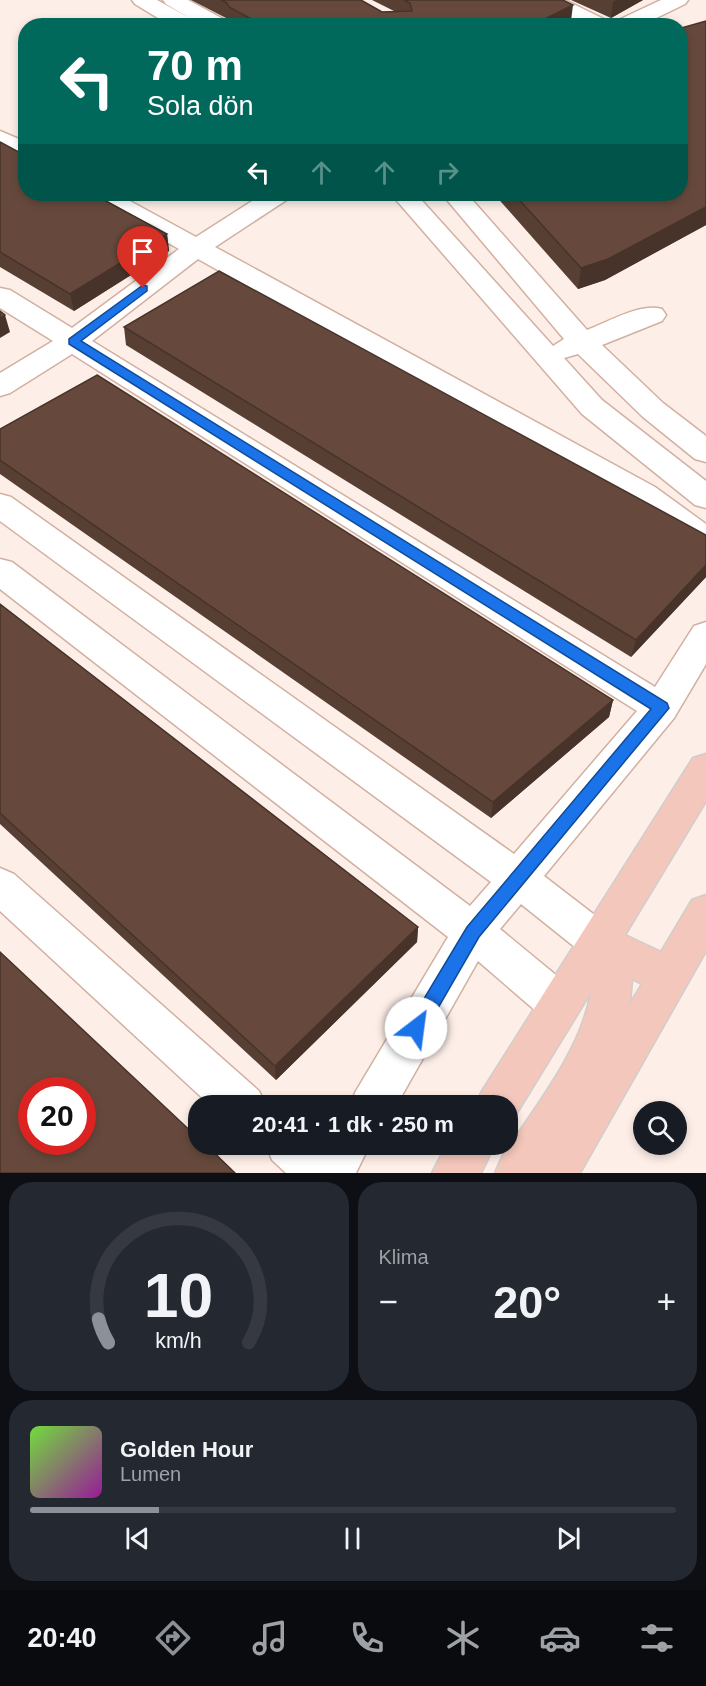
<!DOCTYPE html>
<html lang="tr">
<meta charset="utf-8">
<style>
body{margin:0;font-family:Helvetica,sans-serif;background:#242831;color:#f1f3f6;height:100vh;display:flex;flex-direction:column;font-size:22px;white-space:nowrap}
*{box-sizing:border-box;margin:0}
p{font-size:20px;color:#9ea1a6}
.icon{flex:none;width:33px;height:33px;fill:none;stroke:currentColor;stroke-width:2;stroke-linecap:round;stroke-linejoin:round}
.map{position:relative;height:1173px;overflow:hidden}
.panel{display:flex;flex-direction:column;gap:9px;padding:9px;background:#0d0f14;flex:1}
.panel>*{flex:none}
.top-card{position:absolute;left:18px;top:18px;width:670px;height:183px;border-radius:24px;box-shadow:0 3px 9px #0003;background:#00695c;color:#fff;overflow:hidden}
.buttons{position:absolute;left:633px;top:1101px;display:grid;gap:12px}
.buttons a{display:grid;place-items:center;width:54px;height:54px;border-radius:50%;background:#171b24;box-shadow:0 3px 9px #0003;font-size:30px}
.speed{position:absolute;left:18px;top:1077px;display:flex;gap:12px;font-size:30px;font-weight:700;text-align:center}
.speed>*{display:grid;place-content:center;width:78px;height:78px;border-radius:50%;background:#171b24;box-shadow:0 3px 9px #0003;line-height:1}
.speed .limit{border:9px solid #d22;background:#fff;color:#111}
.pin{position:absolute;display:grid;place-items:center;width:51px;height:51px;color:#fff;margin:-62px -26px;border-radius:50% 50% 50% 0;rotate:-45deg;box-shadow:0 0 6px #0007}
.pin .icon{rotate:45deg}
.me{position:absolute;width:66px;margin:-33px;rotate:30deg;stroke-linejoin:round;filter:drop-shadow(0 0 4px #0008)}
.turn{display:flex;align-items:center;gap:21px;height:126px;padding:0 30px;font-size:27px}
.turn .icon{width:78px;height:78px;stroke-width:2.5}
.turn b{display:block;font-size:42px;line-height:51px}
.lanes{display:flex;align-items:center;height:57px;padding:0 30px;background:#0003;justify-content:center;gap:30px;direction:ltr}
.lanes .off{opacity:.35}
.big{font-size:45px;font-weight:800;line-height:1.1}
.panel .tile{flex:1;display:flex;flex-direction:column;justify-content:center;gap:9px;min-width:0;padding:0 21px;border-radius:24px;background:#242831}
.panel .dial{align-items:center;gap:0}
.dial svg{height:156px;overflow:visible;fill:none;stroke:#363941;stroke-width:7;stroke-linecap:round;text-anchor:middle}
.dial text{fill:#f1f3f6;stroke:none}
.song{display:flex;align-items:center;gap:18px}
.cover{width:72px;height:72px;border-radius:9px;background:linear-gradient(135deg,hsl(100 70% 55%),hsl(300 70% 35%))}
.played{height:6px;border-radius:3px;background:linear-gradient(90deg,#8c9099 20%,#363941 20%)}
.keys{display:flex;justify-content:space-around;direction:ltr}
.heat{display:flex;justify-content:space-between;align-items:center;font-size:33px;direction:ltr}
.panel .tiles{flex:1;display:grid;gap:9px;grid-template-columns:1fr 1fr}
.tile:last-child{grid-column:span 2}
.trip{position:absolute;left:188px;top:1095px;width:330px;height:60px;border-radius:24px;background:#171b24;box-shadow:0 3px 9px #0003;font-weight:800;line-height:60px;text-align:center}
.tabs{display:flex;height:96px;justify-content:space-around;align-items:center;background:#090b0e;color:#9ea1a6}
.tabs .icon{width:42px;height:42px}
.tabs .current{color:#8c9099}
.tabs b{font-size:27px;color:#f1f3f6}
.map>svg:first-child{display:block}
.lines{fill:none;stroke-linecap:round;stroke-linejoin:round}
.minor-casing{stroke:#d2b0a1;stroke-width:3}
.major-casing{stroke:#d0cecd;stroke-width:3}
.minor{fill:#fff;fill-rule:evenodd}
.major{fill:#f3c7bb;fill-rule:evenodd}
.wall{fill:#583f34}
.shaded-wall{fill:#47332a}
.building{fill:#66493c;stroke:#47332a;stroke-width:1.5;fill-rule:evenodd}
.route{fill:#1a73e8;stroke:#114b97;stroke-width:1.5}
</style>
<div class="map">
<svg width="706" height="1173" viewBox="0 0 706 1173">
<rect width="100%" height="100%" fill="#fdeee8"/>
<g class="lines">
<!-- minor casing -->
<g class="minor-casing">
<path id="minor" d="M132,0H157L195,21L197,26H171L135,4Z
M163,0H188L227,21L229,26H203L166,4Z
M538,0H565L612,23L661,0H688L685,4L640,26H586L541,4Z
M0,131L26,142V159L0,148Z
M87,194H117L196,237L263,194H291L288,199L215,247L655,487L706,524V552L695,548L633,503L198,259L92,341L655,687L694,626L706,622V664L674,718L544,876L614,930L620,943L614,956L600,962L586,956L521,904L500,929L574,990L580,1004L574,1018L559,1024L544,1018L478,961L396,1106H349L356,1091L448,937L0,589V559L12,562L470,906L491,882L0,521V494L11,497L514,854L637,711L72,354L10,393L0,396V373L53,341L0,308V288L10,290L72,328L179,249L90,199Z
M391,194H416L553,346L564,339L442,194H467L587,330C609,322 639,303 662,309L666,315L662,321L602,345L663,403L706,436V462L695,459L643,417L578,354L564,358L602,400L706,481V508L695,505L582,414Z
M0,868L14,874L259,1091L266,1106H211L0,911Z
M266,1144H370L356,1173H286L272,1160Z"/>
</g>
<!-- major casing -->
<g class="major-casing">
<path id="major" d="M706,754V801L625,935L661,952L692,900L706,895V951L580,1173H495L502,1157C534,1108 581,1051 591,992L512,1121L507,1124V1106H475L482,1091L693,758ZM632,979L642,984L630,1004Z
M447,1144H495L481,1173H432Z"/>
</g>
<!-- minor -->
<use href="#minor" class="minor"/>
<!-- major -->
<use href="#major" class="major"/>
</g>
<!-- wall -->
<path class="wall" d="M191,0H361L382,12L394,11L372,0H563L571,21L563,26H235L230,23L228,19Z
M571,0H643L611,18Z
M706,21V225L605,280L578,289L494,194H681Z
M0,142L167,234L169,251L74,311L0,267Z
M124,327L706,535V577L631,657L126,345Z
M0,429L613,700L609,717L491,818L0,474Z
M0,604L418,927L417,942L276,1080L0,824Z"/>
<!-- shaded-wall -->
<path class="shaded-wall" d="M616,0H643L611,18L613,2Z
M573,5L571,21L563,26H531Z
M706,207V225L605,280L578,289L581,268Z
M167,234L169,251L74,311L70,294Z
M5,315L10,332L0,338V318Z
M706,565V577L631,657L636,640Z
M613,700L609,717L491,818L493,802Z
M418,927L417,942L276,1080L275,1066Z"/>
<!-- building -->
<path class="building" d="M221,0H361L382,12L412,11L410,3L404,0H563L573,5L531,26H264L229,7L227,3Z
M706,21V207L608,259L581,268L514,194H681V28Z
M0,142L26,156V194H93L167,234L70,294L0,252Z
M219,271L706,535V565L636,640L124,327Z
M0,311L5,315L0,318Z
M97,375L613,700L493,802L0,460V429Z
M0,604L418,927L275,1066L0,813Z
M0,952L198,1138V1144H205L235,1173H0ZM32,1090H82V1142H32Z"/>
<!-- route -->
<path class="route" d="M143,285L147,286V291L81,341L667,703L669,708L479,937L423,1034L416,1037L410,1034L408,1028L410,1022L467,927L651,709L69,344V339Z"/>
</svg>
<div class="buttons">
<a><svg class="icon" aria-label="search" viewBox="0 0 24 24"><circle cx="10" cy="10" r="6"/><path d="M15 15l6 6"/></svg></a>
</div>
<div class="speed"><div class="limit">20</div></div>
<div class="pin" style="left:143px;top:288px;background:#d93025"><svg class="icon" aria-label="arrive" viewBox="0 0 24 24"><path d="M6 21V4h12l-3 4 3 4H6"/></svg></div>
<svg class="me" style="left:416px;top:1028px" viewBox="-20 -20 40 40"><circle r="19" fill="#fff"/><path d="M0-13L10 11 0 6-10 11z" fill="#1a73e8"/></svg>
<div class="trip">20:41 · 1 dk · 250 m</div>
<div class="top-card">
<div class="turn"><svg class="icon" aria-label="left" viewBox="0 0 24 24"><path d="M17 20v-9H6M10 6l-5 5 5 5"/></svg><div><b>70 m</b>Sola dön</div></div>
<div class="lanes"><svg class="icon" aria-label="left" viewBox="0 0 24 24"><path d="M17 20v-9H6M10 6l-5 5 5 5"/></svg><svg class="icon off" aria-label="ahead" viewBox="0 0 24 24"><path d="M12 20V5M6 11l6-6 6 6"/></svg><svg class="icon off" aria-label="ahead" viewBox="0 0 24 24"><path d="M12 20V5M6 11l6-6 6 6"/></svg><svg class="icon off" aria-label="right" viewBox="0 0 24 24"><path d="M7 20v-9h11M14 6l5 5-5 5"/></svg></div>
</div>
</div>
<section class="panel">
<div class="tiles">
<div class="tile dial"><svg viewBox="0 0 100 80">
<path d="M14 69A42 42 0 1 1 86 69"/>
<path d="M14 69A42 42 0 0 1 9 57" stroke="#8c9099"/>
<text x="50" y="56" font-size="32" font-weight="700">10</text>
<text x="50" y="72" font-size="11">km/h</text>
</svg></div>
<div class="tile"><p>Klima</p>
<div class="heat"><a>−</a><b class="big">20°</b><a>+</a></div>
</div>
<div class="tile">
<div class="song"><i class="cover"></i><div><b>Golden Hour</b><p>Lumen</p></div></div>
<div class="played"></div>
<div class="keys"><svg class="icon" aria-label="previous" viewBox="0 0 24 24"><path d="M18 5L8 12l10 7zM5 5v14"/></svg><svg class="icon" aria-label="pause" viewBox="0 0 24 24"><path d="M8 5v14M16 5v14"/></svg><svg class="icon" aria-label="next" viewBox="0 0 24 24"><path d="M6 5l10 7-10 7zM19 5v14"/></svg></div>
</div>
</div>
</section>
<nav class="tabs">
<b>20:40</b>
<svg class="icon current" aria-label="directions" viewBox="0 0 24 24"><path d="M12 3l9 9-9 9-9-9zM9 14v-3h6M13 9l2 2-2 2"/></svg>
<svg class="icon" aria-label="music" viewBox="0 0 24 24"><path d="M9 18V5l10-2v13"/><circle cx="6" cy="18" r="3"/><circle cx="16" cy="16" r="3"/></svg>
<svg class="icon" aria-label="phone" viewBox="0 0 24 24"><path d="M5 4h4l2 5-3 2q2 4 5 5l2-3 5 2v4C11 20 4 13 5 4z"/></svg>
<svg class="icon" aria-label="climate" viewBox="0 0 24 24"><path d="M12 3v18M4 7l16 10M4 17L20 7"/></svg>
<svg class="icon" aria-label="car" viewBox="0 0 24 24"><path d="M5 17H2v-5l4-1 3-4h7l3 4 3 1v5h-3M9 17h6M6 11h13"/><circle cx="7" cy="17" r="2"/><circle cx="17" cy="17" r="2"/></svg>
<svg class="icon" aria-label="filters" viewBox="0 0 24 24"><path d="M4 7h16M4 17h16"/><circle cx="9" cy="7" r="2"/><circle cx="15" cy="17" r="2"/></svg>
</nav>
